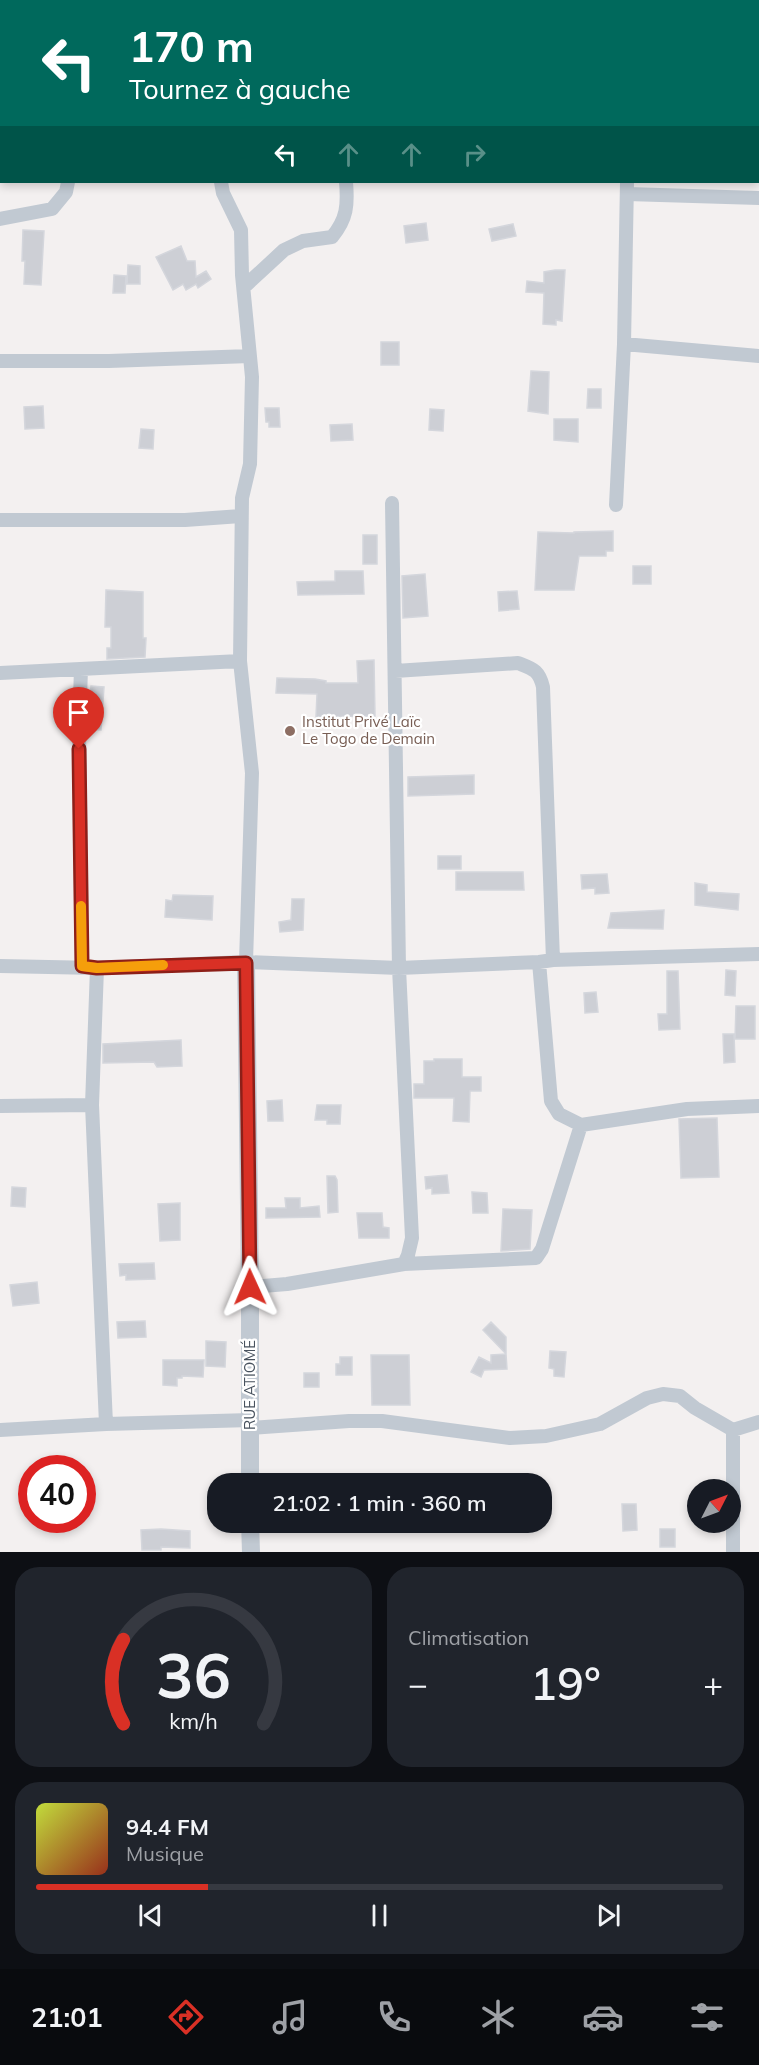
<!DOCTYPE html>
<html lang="fr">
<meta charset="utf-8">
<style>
body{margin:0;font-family:Mulish,sans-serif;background:#20242c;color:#f1f3f6;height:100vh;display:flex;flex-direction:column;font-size:22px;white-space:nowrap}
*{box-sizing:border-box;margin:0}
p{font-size:20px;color:#9ea1a6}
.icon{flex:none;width:33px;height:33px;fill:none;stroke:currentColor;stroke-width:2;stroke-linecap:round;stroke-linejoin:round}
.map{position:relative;height:1552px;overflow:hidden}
.side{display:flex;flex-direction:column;gap:15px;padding:15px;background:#0d0f14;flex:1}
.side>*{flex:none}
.hud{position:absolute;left:0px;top:0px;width:759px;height:183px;box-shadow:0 3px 9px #0003;background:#00695c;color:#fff;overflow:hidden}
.needle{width:39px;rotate:48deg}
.buttons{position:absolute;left:687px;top:1479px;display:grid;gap:12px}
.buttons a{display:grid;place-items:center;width:54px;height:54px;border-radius:50%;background:#171b24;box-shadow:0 3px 9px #0003;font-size:30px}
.speed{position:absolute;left:18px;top:1455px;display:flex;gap:12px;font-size:30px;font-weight:700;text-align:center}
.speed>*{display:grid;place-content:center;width:78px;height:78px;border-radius:50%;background:#171b24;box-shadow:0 3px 9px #0003;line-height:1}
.speed .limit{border:9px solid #d22;background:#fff;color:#111}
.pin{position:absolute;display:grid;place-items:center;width:51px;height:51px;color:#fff;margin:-62px -26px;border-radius:50% 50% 50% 0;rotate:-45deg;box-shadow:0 0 6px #0007}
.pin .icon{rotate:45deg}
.me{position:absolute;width:66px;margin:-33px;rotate:359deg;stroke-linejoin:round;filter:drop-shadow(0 0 4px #0008)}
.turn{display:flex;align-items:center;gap:21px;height:126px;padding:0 30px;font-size:27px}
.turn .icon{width:78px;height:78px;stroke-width:2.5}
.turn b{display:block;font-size:42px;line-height:51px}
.lanes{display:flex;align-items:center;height:57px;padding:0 30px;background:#0003;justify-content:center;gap:30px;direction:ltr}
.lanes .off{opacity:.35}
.big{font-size:45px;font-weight:600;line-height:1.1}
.side .card{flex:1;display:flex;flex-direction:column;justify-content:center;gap:9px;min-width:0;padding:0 21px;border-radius:24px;background:#20242c}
.side .dial{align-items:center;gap:0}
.dial svg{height:156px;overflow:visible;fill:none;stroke:#363941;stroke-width:7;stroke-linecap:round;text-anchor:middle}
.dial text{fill:#f1f3f6;stroke:none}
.song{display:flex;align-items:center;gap:18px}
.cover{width:72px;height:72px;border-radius:9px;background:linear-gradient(135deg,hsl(70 70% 55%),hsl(10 70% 35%))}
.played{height:6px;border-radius:3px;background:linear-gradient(90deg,#d93025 25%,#363941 25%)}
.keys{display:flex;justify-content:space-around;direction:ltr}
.heat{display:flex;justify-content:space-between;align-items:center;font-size:33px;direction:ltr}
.side .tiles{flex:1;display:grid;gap:15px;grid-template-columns:1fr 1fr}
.card:last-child{grid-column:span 2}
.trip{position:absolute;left:207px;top:1473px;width:345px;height:60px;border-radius:24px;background:#171b24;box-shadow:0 3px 9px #0003;font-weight:600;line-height:60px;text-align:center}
.menu{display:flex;height:96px;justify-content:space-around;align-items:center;background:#090b0e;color:#9ea1a6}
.menu .icon{width:42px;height:42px}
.menu .selected{color:#d93025}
.menu b{font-size:27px;color:#f1f3f6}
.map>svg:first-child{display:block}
.building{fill:#cdcfd5;stroke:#d4d6dc;stroke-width:1.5}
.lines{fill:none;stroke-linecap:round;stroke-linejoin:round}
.minor{stroke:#c1c9d2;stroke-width:14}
.tertiary{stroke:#c1c9d2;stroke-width:18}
.route-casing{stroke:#8d1f18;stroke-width:15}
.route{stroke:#d93025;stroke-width:10}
.slow{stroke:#f59e0b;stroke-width:10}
.education-dot{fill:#8d6e63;stroke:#fff;stroke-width:2}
.labels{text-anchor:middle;stroke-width:4.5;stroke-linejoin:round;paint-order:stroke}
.education-label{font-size:15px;fill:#785e54;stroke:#fff;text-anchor:start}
.street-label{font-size:15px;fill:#48525e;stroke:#fff}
</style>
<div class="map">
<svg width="759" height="1552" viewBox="0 0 759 1552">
<rect width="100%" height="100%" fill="#f3f0f0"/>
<!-- building -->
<path class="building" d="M426,223L428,240L406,243L404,226Z
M513,224L516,236L492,241L489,229Z
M23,230L44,231L41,285L24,284L25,261H22Z
M181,246L187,261H195L196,277L206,271L211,279L198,288L196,284L186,290L183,284L173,290L156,257Z
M128,265L140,266V284H127Z
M555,270H565L562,321L556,320V325L543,324L544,293L526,292L527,281L544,283V272Z
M114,275L126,276L125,293H113Z
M381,342H399V365H381Z
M531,371L549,372L548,414L528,411Z
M588,389H601V408H587Z
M43,406L44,428L25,429L24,407Z
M265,408H279L280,427H269V422H266Z
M430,409L444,410L443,431L429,430Z
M554,419H578V442L554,440Z
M352,424L353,440L331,441L330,425Z
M141,429L154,430L153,449L139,448Z
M613,531V551H606V556H579L574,590H535L538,532L574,533V532Z
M363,535H377V564H363Z
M633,566H651V584H633Z
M335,571H363L364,594L298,595L297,582L335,581Z
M425,574L428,616L403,618L402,576Z
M106,590L143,592V638H146L145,657L107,659V648H111V627H105Z
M517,591L519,609L499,611L498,592Z
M374,660L375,716L316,717L317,694L276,693L277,678L315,679L326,681V683H358L357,661Z
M91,686L104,687L101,730L88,729Z
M474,775V794L408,796V777Z
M438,856H461V869H438Z
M456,872H523L524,890H456Z
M607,874L609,893L595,894V888L582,889L581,875Z
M695,883L707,885V892L739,894L738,910L695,905Z
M173,895L213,896L212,920L165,917L166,900L172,901Z
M292,899H304L303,930L280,932L279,922L291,920Z
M664,910L663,929L608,928L611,913Z
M726,970L736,971L735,996L725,995Z
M667,971H678L680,1029L659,1030L658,1014H667Z
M596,992L598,1012L585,1013L584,993Z
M736,1006H755V1039H735Z
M723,1034H734L735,1062L724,1063Z
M181,1040L182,1066L157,1067L154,1062L103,1063V1044Z
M434,1059H462V1077H481V1091H470L469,1122L453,1121L454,1098H414V1084H424V1061H434Z
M282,1100L283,1121H268L267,1101Z
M317,1105H341L340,1124H327V1120H315Z
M717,1118L719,1177L681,1178L679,1119Z
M447,1175L449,1193L432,1194V1188L426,1189L425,1177Z
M327,1176H335L337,1180L338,1212L328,1213Z
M12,1187L26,1188L25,1207L11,1206Z
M472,1192L487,1193L488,1213H473Z
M285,1198H300V1208L319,1206L320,1217L266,1218V1208H286Z
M180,1203V1240L160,1241L158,1204Z
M503,1209L532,1210L530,1249L501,1251Z
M357,1213H382L383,1227L389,1228V1238H359Z
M154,1263L155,1279L126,1280V1275L120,1276L119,1264Z
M37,1282L39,1303L13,1306L10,1285Z
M145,1321L146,1337L118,1338L117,1322Z
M491,1322L506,1337V1354L483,1330Z
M206,1341L226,1342L225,1367L206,1366Z
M550,1351L566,1352L564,1377L554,1376V1369L549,1368Z
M506,1354L507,1369L484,1370L481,1377L471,1372L479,1357L491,1363V1355Z
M371,1355H409L410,1405H372Z
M340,1357H352V1375H336V1364H340Z
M163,1360H204L203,1377L182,1376V1378H177V1386L163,1385Z
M304,1373H319V1387H304Z
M622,1504H636L637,1530L623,1531Z
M161,1529L190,1531V1548L161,1547V1550H142L141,1530Z
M660,1529H675V1547H660Z"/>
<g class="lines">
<!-- minor -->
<path class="minor" d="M204,0V2
M339,0V2
M626,2V0
M0,76L2,77
M221,182L223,193L241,230L242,275L252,377L250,464L242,498L240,661L252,773L246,962
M627,194L759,198
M0,219L52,209L66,192L68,182
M244,287L284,250L303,241L332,237C347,219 348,205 346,182
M624,344L759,356
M0,361H109L250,356
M616,505L624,344L627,182
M0,520H185L241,516
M81,669L79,727L82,966
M395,671L518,663C533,669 539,670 543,687L553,960
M0,673L240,661
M539,962L551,1101L559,1114L581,1125L687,1109L759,1106
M0,966L97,968L246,962L399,968L539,962L553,960L759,954
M97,968L92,1105L106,1424
M0,1106L92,1105
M404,1264L536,1258L542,1249L581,1125
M250,1287L287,1284L404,1264L408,1255L412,1238L399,968L392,503
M250,1428L349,1421H382L510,1438L546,1436L600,1424L647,1398L663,1394L680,1396L695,1408L733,1430L759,1422
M0,1430L106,1424L251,1420
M733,1430V1552"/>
<!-- tertiary -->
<path class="tertiary" d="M246,962L250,1287V1484
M250,1522L251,1552"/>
</g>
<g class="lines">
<!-- route casing -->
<g class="route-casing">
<path id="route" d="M79,749L82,966L97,968L246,963L250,1287"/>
</g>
<!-- route -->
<use href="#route" class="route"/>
<!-- slow -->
<path class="slow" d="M81,906L82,966L97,968L163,965"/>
</g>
<!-- markers -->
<circle class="education-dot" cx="290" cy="731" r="6"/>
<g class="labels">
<!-- education labels -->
<g class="education-label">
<text x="302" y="727">Institut Privé Laïc<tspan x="302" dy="17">Le Togo de Demain</tspan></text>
</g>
<!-- street labels -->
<g class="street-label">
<text transform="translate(250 1385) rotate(-90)" y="5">RUE ATIOMÉ</text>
</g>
</g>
</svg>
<div class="buttons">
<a><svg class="needle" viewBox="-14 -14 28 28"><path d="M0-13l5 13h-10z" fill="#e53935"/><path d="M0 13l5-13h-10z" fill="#9ea1a6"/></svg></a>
</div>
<div class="speed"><div class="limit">40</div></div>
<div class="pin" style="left:79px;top:749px;background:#d93025"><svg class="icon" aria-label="arrive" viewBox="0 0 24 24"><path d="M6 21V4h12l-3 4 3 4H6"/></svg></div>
<svg class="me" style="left:250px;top:1287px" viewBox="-20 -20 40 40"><path d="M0-17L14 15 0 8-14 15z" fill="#d93025" stroke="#fff" stroke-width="4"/></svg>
<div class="trip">21:02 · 1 min · 360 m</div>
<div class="hud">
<div class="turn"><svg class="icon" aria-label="left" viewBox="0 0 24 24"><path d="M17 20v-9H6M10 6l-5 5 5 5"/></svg><div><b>170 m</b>Tournez à gauche</div></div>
<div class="lanes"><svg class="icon" aria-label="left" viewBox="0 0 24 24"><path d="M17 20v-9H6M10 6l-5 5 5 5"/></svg><svg class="icon off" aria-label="ahead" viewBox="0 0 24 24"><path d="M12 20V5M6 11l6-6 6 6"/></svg><svg class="icon off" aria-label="ahead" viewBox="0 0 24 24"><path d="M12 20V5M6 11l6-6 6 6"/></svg><svg class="icon off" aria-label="right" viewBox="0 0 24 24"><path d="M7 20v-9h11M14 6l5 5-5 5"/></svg></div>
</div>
</div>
<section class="side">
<div class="tiles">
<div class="card dial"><svg viewBox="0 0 100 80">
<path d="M14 69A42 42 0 1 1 86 69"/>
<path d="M14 69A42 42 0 0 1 14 26" stroke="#d93025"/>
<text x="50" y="56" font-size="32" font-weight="700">36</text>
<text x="50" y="72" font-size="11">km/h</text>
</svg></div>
<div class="card"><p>Climatisation</p>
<div class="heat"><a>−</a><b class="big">19°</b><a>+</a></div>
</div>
<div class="card">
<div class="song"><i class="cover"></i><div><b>94.4 FM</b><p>Musique</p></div></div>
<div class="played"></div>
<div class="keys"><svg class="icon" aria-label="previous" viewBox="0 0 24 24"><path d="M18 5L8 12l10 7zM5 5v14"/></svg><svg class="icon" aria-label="pause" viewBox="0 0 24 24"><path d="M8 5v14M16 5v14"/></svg><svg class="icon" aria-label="next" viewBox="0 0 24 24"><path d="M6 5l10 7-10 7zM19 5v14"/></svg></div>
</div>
</div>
</section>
<nav class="menu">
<b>21:01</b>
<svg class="icon selected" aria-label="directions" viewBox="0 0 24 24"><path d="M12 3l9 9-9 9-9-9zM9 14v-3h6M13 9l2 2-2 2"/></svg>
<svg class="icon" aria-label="music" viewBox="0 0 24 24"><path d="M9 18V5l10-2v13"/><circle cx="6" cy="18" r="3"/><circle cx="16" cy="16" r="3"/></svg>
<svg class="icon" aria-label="phone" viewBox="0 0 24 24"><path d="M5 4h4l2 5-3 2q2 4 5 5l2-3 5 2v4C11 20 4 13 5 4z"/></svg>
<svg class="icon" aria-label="climate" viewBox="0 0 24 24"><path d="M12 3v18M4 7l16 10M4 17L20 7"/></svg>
<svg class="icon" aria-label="car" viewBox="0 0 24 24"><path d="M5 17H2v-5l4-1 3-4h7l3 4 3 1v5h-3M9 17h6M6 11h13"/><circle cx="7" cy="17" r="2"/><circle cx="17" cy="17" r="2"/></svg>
<svg class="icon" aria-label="filters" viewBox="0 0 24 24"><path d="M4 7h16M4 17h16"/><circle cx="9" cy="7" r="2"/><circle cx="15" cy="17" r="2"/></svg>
</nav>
